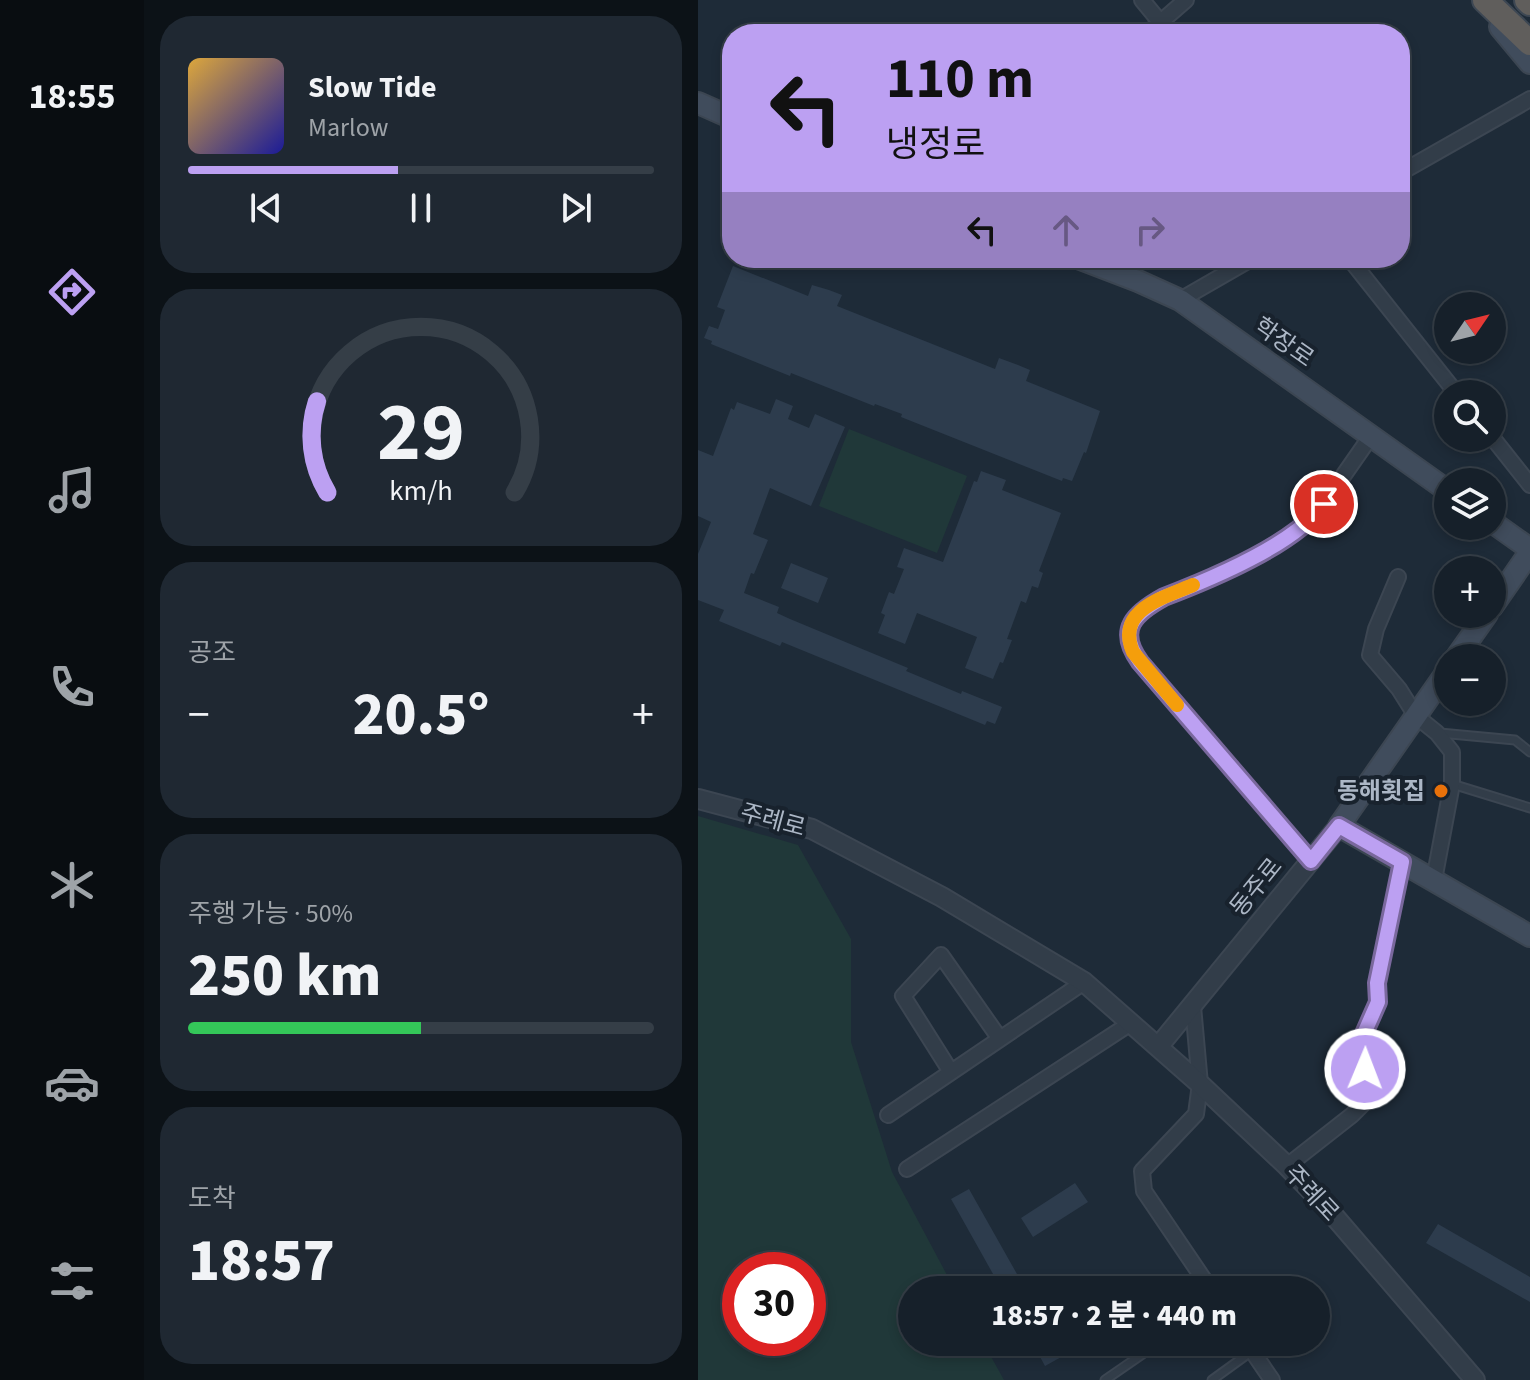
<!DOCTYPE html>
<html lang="ko">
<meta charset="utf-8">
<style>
body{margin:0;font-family:"Source Sans 3","Noto Sans KR",sans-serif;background:#1f2832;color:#f1f3f6;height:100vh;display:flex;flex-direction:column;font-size:30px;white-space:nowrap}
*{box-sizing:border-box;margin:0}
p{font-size:26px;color:#9ea3a8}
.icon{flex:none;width:44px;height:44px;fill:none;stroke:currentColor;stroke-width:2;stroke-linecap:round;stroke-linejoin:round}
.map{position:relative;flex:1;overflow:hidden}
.drawer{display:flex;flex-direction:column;gap:16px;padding:16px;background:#0c1217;width:554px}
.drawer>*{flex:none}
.guide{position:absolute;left:24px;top:24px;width:688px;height:244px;border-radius:32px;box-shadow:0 4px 12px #0003,0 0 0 2px #353e47;background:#bca0f2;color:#111;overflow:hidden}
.needle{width:52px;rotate:55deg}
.controls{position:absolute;left:736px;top:292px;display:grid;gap:16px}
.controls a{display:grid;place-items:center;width:72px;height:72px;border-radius:50%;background:#16202a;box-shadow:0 4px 12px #0003,0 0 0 2px #353e47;font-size:40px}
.speed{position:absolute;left:24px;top:1252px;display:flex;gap:16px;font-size:40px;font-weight:700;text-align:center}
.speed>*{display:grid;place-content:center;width:104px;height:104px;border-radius:50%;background:#16202a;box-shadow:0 4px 12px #0003,0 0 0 2px #353e47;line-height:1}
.speed .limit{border:12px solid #d22;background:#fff;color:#111}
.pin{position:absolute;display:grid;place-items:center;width:68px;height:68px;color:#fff;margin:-34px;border:4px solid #fff;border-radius:50%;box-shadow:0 2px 8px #0007}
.me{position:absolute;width:88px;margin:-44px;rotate:1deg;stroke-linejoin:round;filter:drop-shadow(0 0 6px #0008)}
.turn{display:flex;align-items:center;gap:28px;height:168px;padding:0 32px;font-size:36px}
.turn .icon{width:104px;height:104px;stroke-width:2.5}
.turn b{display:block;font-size:56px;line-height:68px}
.lanes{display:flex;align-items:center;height:76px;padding:0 32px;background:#0003;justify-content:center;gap:40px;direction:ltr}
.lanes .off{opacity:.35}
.big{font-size:60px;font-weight:800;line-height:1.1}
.drawer .widget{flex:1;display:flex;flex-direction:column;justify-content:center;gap:12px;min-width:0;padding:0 28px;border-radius:32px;background:#1f2832}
.drawer .dial{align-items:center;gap:0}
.dial svg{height:208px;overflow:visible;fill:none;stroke:#353e47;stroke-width:7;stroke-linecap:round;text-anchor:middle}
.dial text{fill:#f1f3f6;stroke:none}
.song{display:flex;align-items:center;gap:24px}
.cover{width:96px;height:96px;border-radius:12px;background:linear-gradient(135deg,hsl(40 70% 55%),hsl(240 70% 35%))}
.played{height:8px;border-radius:4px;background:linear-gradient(90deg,#bca0f2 45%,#353e47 45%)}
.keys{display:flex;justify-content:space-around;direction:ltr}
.heat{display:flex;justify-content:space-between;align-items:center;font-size:44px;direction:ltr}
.charge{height:12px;border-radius:6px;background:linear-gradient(90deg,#34c759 50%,#353e47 0)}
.trip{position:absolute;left:200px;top:1276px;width:432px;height:80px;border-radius:40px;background:#16202a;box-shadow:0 4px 12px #0003,0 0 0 2px #353e47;font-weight:800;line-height:80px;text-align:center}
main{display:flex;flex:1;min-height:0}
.dock{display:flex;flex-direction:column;width:144px;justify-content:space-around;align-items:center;background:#090d11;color:#9ea3a8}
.dock .icon{width:56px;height:56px}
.dock .on{color:#bca0f2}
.dock b{font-size:36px;color:#f1f3f6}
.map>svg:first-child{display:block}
.green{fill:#203839;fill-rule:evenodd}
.building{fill:#2d3c4d}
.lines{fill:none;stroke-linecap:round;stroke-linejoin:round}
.service-casing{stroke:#3c4652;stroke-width:11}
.minor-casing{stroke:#3c4652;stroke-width:18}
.tertiary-casing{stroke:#3c4652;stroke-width:22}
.secondary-casing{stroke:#3c4652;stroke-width:24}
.trunk-casing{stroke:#3d4753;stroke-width:28}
.service{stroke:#323d49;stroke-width:7}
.minor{stroke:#323d49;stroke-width:14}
.tertiary{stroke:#323d49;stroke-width:18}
.secondary{stroke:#404c5c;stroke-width:20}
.trunk{stroke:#605e5c;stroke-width:24}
.route-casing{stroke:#7a689d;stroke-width:20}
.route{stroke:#bca0f2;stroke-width:14}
.slow{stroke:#f59e0b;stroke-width:14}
.food-dot{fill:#e8710a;stroke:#18222d;stroke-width:3}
.labels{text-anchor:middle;stroke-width:8;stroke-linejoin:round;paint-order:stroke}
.street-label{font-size:24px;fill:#acb7c6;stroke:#18222d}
.poi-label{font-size:24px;font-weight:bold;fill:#acb7c6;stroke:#18222d;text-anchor:end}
</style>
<main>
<nav class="dock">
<b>18:55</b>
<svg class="icon on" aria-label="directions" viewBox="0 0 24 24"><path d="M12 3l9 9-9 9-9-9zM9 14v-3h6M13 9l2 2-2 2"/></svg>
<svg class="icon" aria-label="music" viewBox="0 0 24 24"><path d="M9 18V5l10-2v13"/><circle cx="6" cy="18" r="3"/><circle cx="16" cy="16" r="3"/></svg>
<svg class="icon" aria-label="phone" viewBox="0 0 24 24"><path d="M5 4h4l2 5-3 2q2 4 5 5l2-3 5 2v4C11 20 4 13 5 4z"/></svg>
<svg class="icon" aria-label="climate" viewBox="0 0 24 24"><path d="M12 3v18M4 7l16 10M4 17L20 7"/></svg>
<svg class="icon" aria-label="car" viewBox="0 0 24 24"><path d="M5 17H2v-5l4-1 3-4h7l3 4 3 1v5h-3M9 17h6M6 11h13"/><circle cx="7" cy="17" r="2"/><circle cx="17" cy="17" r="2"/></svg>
<svg class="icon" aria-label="filters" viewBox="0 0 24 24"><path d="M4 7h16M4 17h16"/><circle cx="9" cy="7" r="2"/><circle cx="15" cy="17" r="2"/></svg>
</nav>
<section class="drawer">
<div class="widget">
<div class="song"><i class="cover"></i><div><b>Slow Tide</b><p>Marlow</p></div></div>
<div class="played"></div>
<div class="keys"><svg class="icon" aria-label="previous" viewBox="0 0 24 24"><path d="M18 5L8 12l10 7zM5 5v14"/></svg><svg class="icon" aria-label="pause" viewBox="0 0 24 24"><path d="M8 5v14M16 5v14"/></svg><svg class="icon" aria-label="next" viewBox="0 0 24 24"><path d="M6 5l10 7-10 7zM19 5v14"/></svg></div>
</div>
<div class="widget dial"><svg viewBox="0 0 100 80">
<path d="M14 69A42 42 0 1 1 86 69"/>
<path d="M14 69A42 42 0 0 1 10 34" stroke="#bca0f2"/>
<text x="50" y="56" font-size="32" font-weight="700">29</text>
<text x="50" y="72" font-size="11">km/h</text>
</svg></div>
<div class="widget"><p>공조</p>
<div class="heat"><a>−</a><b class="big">20.5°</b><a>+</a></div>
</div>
<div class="widget"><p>주행 가능 · 50%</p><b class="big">250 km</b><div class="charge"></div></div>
<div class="widget"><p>도착</p><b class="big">18:57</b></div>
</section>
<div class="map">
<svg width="832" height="1380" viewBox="0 0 832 1380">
<rect width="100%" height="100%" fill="#1e2b38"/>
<!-- green -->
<path class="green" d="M151,429L269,476L239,553L121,506Z
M0,816L100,845L153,939V1042L194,1172L257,1290H214V1342H285L306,1380H0ZM42,1270H110V1338H42Z"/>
<!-- building -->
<path class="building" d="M35,266L110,296L114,285L131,290L144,295L139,306L297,369L301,358L320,365L332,370L328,381L402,411L388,453L386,452L374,481L365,478L364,481L203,417L204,414L177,404L176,406L93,373L92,376L13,344L14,341L6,338L11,326L20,329L27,310L19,307Z
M78,399L95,406L90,419L111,428L117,414L147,427L113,506L72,488L55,534L70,540L56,574L53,573L46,593L81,607L79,613L92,619L210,668L208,671L263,694L264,691L304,707L297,724L289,721L287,725L84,642L82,646L21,621L26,610L0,600V554L13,522L0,516V450L15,456L33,408L36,410L39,402L72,414Z
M283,471L308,480L304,490L363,513L341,571L345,573L340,588L334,586L328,603L323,601L309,639L314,640L305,663L302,662L295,679L267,668L279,637L219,613L207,644L180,633L187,615L183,613L191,592L196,594L206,569L199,567L206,548L245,562L276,481L279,482Z
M93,563L130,578L120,603L83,588Z
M377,1183L390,1202L335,1237L323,1218Z
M271,1189L328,1290H304L253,1199Z
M740,1224L832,1277V1302L728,1243Z
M334,1342H357L365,1356L347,1366Z"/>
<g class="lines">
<!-- service casing -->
<g class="service-casing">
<path id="service" d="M742,733L817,740L832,752
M754,784L832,808
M407,1380L462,1342
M514,1380L554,1351"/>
</g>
<!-- minor casing -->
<g class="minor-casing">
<path id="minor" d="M444,0L472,34
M449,34L488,0
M702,173L832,99
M651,258L759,394
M482,300L555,258
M794,437L832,485
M700,577L678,629L672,655L701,689L718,716L739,733L754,752V784L736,880
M613,861L442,662C418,629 437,613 466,597C520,576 578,552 620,512L673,436
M495,1006L502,1084L498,1114L444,1171L446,1191L513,1290
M253,1072L205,996L243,955L302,1039
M190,1115L386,982
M589,1166L654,1115L675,1094L661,1045L680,1002L679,983L704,862
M209,1169L433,1023
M548,1342L574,1380"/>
</g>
<!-- tertiary casing -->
<g class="tertiary-casing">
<path id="tertiary" d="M0,799L114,829L244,897L386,982L502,1084L589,1166L624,1202L777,1380
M460,1047L641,826"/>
</g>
<!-- secondary casing -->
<g class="secondary-casing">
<path id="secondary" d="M802,27L832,63
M0,103L34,118
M380,258L440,281L482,300L750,491
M794,522L832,549
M794,607L832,552
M758,658L789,614
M750,670L641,826L832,936"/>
</g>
<!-- trunk casing -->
<g class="trunk-casing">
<path id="trunk" d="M787,0L832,43
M829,0L832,3"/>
</g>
<!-- service -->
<use href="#service" class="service"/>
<!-- minor -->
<use href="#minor" class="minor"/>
<!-- tertiary -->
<use href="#tertiary" class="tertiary"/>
<!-- secondary -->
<use href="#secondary" class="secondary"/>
<!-- trunk -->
<use href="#trunk" class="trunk"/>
</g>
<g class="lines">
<!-- route casing -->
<g class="route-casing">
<path id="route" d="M626,504C596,545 513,579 466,597C437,613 418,629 442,662L613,861L641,826L704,862L679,983L680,1002L661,1045L667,1069"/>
</g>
<!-- route -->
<use href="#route" class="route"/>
<!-- slow -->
<path class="slow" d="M479,705L435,652C417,610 465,598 495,585"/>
</g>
<!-- markers -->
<circle class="food-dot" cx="743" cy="791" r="8"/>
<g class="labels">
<!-- street labels -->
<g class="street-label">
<text transform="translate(586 342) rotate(35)" y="8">학장로</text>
<text transform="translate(75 820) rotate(15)" y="8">주례로</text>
<text transform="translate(558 887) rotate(-51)" y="8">동주로</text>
<text transform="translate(614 1193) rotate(47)" y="8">주례로</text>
</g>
<!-- poi labels -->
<g class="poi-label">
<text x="727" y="799">동해횟집</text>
</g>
</g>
</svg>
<div class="controls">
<a><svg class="needle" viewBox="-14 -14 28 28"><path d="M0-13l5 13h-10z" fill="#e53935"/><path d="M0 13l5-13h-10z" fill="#9ea3a8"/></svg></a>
<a><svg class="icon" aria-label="search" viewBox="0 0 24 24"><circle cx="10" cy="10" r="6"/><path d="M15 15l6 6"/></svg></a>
<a><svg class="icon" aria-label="layers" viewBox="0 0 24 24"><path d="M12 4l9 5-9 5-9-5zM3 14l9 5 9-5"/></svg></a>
<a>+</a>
<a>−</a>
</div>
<div class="speed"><div class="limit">30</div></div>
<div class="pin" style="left:626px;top:504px;background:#d93025"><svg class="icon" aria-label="arrive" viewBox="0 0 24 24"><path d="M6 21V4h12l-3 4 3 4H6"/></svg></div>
<svg class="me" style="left:667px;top:1069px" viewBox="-20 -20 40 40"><circle r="17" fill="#bca0f2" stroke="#fff" stroke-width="3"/><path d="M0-11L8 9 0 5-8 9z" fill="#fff"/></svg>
<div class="trip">18:57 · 2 분 · 440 m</div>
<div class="guide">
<div class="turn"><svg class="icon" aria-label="left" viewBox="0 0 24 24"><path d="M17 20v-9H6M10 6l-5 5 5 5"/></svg><div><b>110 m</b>냉정로</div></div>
<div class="lanes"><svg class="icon" aria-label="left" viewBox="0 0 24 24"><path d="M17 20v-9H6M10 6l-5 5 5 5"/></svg><svg class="icon off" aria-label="ahead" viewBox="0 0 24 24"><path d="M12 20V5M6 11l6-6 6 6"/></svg><svg class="icon off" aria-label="right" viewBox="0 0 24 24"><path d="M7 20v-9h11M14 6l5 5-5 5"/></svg></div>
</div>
</div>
</main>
